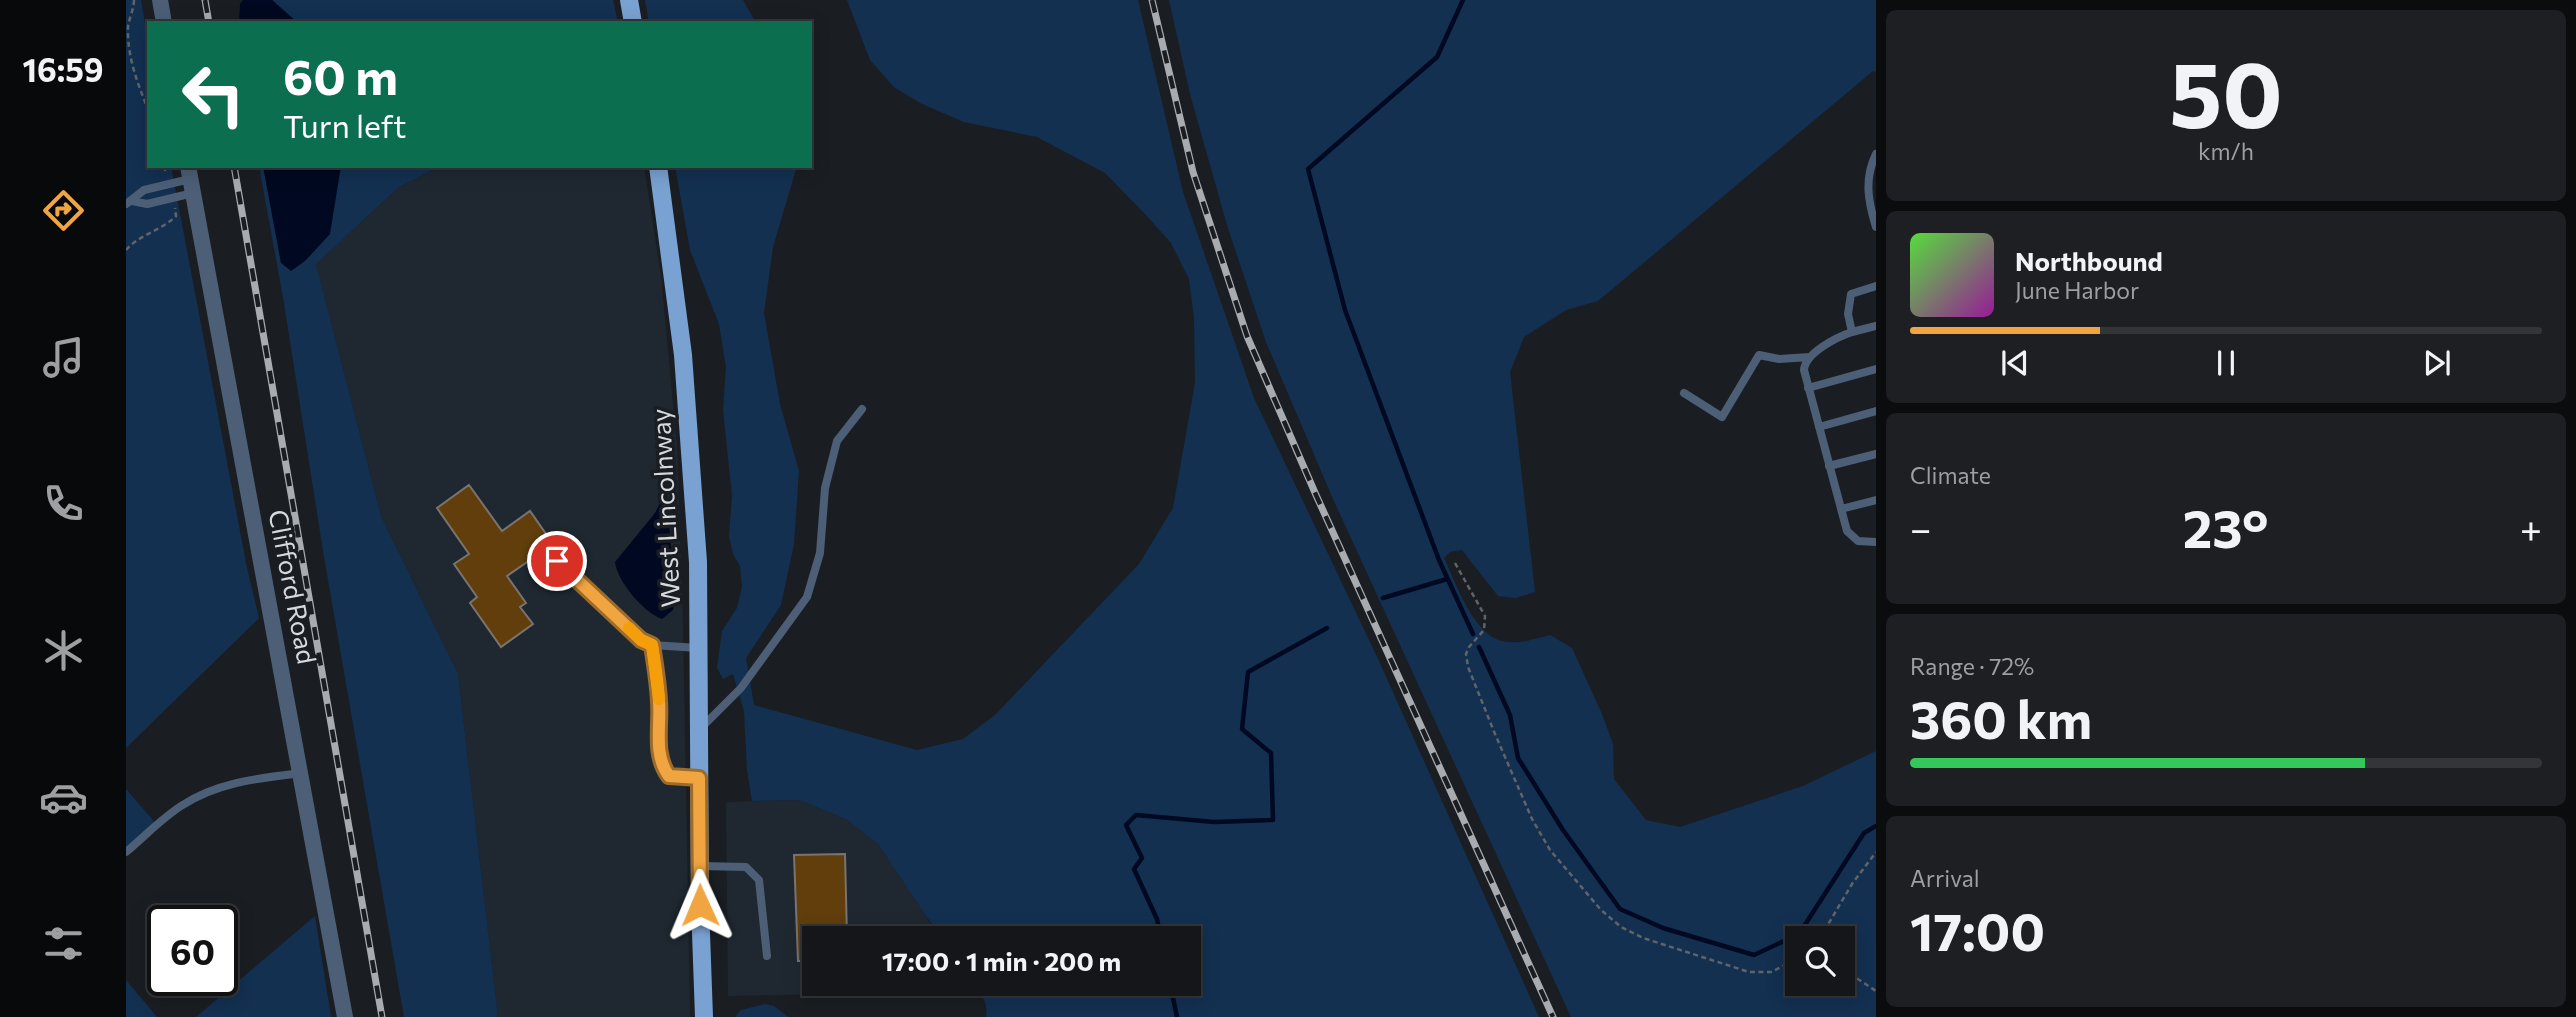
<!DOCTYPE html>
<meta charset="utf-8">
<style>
body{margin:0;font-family:Commissioner,sans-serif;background:#1d1f23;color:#f1f3f6;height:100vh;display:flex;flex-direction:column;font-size:26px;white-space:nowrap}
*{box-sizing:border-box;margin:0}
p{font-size:23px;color:#9d9fa2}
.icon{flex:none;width:38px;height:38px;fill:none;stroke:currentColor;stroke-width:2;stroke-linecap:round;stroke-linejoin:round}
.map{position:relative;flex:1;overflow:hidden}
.details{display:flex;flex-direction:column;gap:10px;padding:10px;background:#0b0c0e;width:700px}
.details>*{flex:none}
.top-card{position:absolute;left:21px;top:21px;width:665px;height:147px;border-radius:0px;box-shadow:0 4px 18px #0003,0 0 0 2px #333539;background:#0b6e4f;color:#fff;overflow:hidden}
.tools{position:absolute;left:1659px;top:926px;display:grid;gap:14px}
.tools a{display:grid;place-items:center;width:70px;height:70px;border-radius:0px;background:#14161a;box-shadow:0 4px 18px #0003,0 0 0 2px #333539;font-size:35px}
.speed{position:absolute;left:21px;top:905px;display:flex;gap:14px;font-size:35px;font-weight:700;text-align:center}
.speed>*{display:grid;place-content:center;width:91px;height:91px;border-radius:50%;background:#14161a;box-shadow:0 4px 18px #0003,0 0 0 2px #333539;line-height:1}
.speed .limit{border:4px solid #111;border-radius:10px;background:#fff;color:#111}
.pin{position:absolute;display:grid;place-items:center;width:60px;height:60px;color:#fff;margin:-30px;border:4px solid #fff;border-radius:50%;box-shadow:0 2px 7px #0007}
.me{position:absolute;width:77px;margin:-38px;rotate:359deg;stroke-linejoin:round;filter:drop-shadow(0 0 5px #0008)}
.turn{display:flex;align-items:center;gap:24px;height:147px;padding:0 21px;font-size:32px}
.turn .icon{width:91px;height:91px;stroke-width:2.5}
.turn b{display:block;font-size:49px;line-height:60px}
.big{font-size:52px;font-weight:700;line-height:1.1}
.details .tile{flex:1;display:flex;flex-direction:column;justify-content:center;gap:10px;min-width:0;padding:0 24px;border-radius:10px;background:#1d1f23}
.details .dial{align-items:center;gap:0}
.dial b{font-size:91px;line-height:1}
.song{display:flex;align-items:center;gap:21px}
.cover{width:84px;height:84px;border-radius:10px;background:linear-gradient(135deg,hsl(110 70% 55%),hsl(300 70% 35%))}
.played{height:7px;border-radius:4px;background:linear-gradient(90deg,#f1a540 30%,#333539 30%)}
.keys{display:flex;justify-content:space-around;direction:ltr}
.heat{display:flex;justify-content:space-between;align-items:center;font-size:38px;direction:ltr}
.charge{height:10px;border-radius:5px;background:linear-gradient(90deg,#34c759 72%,#333539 0)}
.trip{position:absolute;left:676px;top:926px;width:399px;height:70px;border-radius:0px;background:#14161a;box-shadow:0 4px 18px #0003,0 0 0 2px #333539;font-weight:700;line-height:70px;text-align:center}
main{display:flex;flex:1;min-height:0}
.tab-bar{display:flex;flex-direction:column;width:126px;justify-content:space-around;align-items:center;background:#08090a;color:#9d9fa2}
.tab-bar .icon{width:49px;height:49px}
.tab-bar .active{color:#f1a540}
.tab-bar b{font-size:32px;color:#f1f3f6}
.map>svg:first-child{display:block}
.built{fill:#1f2831}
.green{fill:#133051;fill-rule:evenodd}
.water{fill:#000921}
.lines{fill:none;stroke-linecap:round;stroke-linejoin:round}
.stream{stroke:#000921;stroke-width:4.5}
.building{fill:#613e0c;stroke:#7a746e;stroke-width:2}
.path{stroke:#606468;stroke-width:2.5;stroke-dasharray:5 3.5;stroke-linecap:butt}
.lane{stroke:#4c5f76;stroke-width:8}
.street{stroke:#4c5f76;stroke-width:16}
.primary{stroke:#79a1d1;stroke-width:18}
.rail-casing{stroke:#a8abb0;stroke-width:7}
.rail{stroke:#1a1e23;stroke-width:4.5;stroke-dasharray:13;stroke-linecap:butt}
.route-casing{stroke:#9d6b2a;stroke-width:18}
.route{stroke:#f1a540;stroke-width:12}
.slow{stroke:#f59e0b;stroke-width:12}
.labels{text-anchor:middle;stroke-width:7;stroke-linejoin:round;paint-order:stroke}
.street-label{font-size:26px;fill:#d6d9dd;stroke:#1a1e23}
</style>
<main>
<nav class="tab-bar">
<b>16:59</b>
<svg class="icon active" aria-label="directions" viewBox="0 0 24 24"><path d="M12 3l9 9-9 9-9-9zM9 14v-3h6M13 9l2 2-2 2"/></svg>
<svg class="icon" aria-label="music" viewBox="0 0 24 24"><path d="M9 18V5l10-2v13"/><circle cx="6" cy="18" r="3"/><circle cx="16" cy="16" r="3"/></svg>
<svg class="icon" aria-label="phone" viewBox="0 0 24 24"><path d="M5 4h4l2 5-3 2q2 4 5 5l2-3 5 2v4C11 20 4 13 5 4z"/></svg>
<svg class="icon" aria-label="climate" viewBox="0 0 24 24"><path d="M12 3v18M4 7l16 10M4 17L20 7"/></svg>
<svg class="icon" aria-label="car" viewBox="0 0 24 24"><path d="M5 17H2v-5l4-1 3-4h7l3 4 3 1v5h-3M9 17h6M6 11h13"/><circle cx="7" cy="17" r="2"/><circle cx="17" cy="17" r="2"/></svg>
<svg class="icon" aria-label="filters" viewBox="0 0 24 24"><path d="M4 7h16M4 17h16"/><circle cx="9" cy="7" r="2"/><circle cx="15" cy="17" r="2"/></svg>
</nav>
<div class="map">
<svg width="1750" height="1017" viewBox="0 0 1750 1017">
<rect width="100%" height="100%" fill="#1a1e23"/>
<!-- built -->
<path class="built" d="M314,166H518L535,276L551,447L557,626L564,1017H372L332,674L255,516L190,264L273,187Z
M673,800L720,819L753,845L790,898L812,938H688V984H809L802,992L602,996L600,802Z"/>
<!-- green -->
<path class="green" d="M0,0H15L23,48V166H45L121,568L133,618L0,748Z
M146,0H487L492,23H172Z
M519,0H617L630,23H523Z
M721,0H1012L1057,192L1128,398L1253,661L1413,1017H860C863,1005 855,993 848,984H1062V938H815L753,845L720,819L673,800L626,801L621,770L618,711L607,674L597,679L591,668L596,631L611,608L616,587L614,566L607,554L603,536L606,496L597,410L600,367L593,324L564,250L549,166H671L647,247L638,313L654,404L673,471L668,544L655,605L620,658L628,705L791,750L837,739L869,715L1013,564L1047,508L1069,383L1068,318L1063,279L1045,243L1021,216L979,173L911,137L838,122L796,104L768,87L744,60Z
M1043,0H1750V72L1747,71L1472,301L1440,310L1398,337L1384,372L1409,592L1390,598L1372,596L1336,550L1324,552L1318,558C1330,583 1347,634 1376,641C1392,645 1409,639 1424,635L1446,648L1476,714L1487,744L1488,779L1520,820L1554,827L1677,786L1750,751V1017H1445L1207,499L1140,342L1101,225L1064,94ZM1671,938H1717V984H1671Z
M133,166H137L155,262L215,166H314L273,187L190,264L255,516L332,674L372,1017H278L198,557L157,297Z
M0,789L32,826L0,853Z
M189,916L205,1017H70Z
M0,980L31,1017H0Z
M639,1004L648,1006L662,1017H609L615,1010Z"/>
<!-- water -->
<path class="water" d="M117,0H146L172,23H113L114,4Z
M137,166H215L204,234L179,261L165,271L155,263Z
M539,493L541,494L549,601L547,610L536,619C518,613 491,581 489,562L529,513Z"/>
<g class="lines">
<!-- stream -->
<path class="stream" d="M1337,0L1311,57L1182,169L1219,310L1313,560L1347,634
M1257,598L1321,579
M1353,647L1384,715L1392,758L1437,830L1494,909L1537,928L1628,955L1673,934L1738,833L1750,826
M1035,938L1031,919L1008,869L1016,858L1000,825L1010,815L1088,822L1147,820L1145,753L1116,729L1122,672L1201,628
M1044,984L1051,1017"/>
</g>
<!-- building -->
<path class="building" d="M343,485L376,531L404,511L427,544L381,576L400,603L394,607L407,624L375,647L344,603L351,597L328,564L343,554L311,508Z
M719,854L721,938H688V961H672L668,855Z"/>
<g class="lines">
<!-- path -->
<path class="path" d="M8,0C8,9 3,18 2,27C1,58 12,84 23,112
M38,166L40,174
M0,250C14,234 35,231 50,216L49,208
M1329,563L1359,616L1358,630L1343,647L1340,654L1342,667L1369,734L1406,819L1424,850L1475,910L1495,927L1517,938L1623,972H1645L1671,959
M1694,938L1726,884L1750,852
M1717,969L1750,991"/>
<!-- lane -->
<path class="lane" d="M1750,154C1738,179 1742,201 1750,227
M6,201L21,204L67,193
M0,204L18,190L64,179
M1750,286L1725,294L1722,314L1726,332C1711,337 1679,353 1678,370L1721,531L1732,541L1750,542
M1726,332L1750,326
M1682,388L1750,369
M1558,393L1596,417L1633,355L1653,359L1684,357
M1693,427L1750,411
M1703,466L1750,454
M1715,509L1750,500
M431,561L515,640L526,645L572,648
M526,645C529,664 532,682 533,701C535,726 527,755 543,776L573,778
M575,728L615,688L681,597L694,553L699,488L711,441L736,409
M0,852C18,837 35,819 55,806C91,782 134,778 176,773
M574,866L620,867L633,880L641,956"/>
<!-- street -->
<path class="street" d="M34,0L38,23
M62,166L219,1017"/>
<!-- primary -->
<path class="primary" d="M503,0L507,23
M532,166L557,355L572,562L574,905L578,1017"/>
<!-- rail casing -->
<g class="rail-casing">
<path id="rail" d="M79,0L83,23
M1026,0L1067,172L1121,336L1190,495L1427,1017
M108,166L256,1017"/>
</g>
<!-- rail -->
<use href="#rail" class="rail"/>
</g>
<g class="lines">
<!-- route casing -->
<g class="route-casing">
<path id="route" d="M431,561L515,640L526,645C529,664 532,682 533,701C535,726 527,755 543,776L573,778L574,905"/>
</g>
<!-- route -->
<use href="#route" class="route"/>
<!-- slow -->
<path class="slow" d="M503,628L515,640L526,645L533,699"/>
</g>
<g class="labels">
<!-- street labels -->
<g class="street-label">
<text transform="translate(540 508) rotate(-93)" y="9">West Lincolnway</text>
<text transform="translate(166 587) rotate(79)" y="9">Clifford Road</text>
</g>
</g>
</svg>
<div class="tools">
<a><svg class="icon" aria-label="search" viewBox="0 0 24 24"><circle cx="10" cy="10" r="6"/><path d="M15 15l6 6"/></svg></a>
</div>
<div class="speed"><div class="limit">60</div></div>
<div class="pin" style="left:431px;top:561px;background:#d93025"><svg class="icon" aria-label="arrive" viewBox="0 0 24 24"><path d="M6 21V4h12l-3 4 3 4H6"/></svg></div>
<svg class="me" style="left:574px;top:905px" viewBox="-20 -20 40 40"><path d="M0-17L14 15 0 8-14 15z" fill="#f1a540" stroke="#fff" stroke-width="4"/></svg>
<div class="trip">17:00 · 1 min · 200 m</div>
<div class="top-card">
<div class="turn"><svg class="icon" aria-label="left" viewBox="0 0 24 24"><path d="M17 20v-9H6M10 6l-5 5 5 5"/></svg><div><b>60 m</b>Turn left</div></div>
</div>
</div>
<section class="details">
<div class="tile dial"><b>50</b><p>km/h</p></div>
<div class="tile">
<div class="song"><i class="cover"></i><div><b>Northbound</b><p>June Harbor</p></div></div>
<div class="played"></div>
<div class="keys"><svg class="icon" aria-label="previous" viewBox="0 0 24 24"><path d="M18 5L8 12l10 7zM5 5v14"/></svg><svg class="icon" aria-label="pause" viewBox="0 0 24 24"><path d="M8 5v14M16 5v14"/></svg><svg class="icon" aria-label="next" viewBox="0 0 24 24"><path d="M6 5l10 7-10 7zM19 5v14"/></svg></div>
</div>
<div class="tile"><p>Climate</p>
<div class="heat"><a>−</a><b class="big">23°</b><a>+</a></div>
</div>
<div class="tile"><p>Range · 72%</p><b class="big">360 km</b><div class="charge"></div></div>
<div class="tile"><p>Arrival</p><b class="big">17:00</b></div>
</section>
</main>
